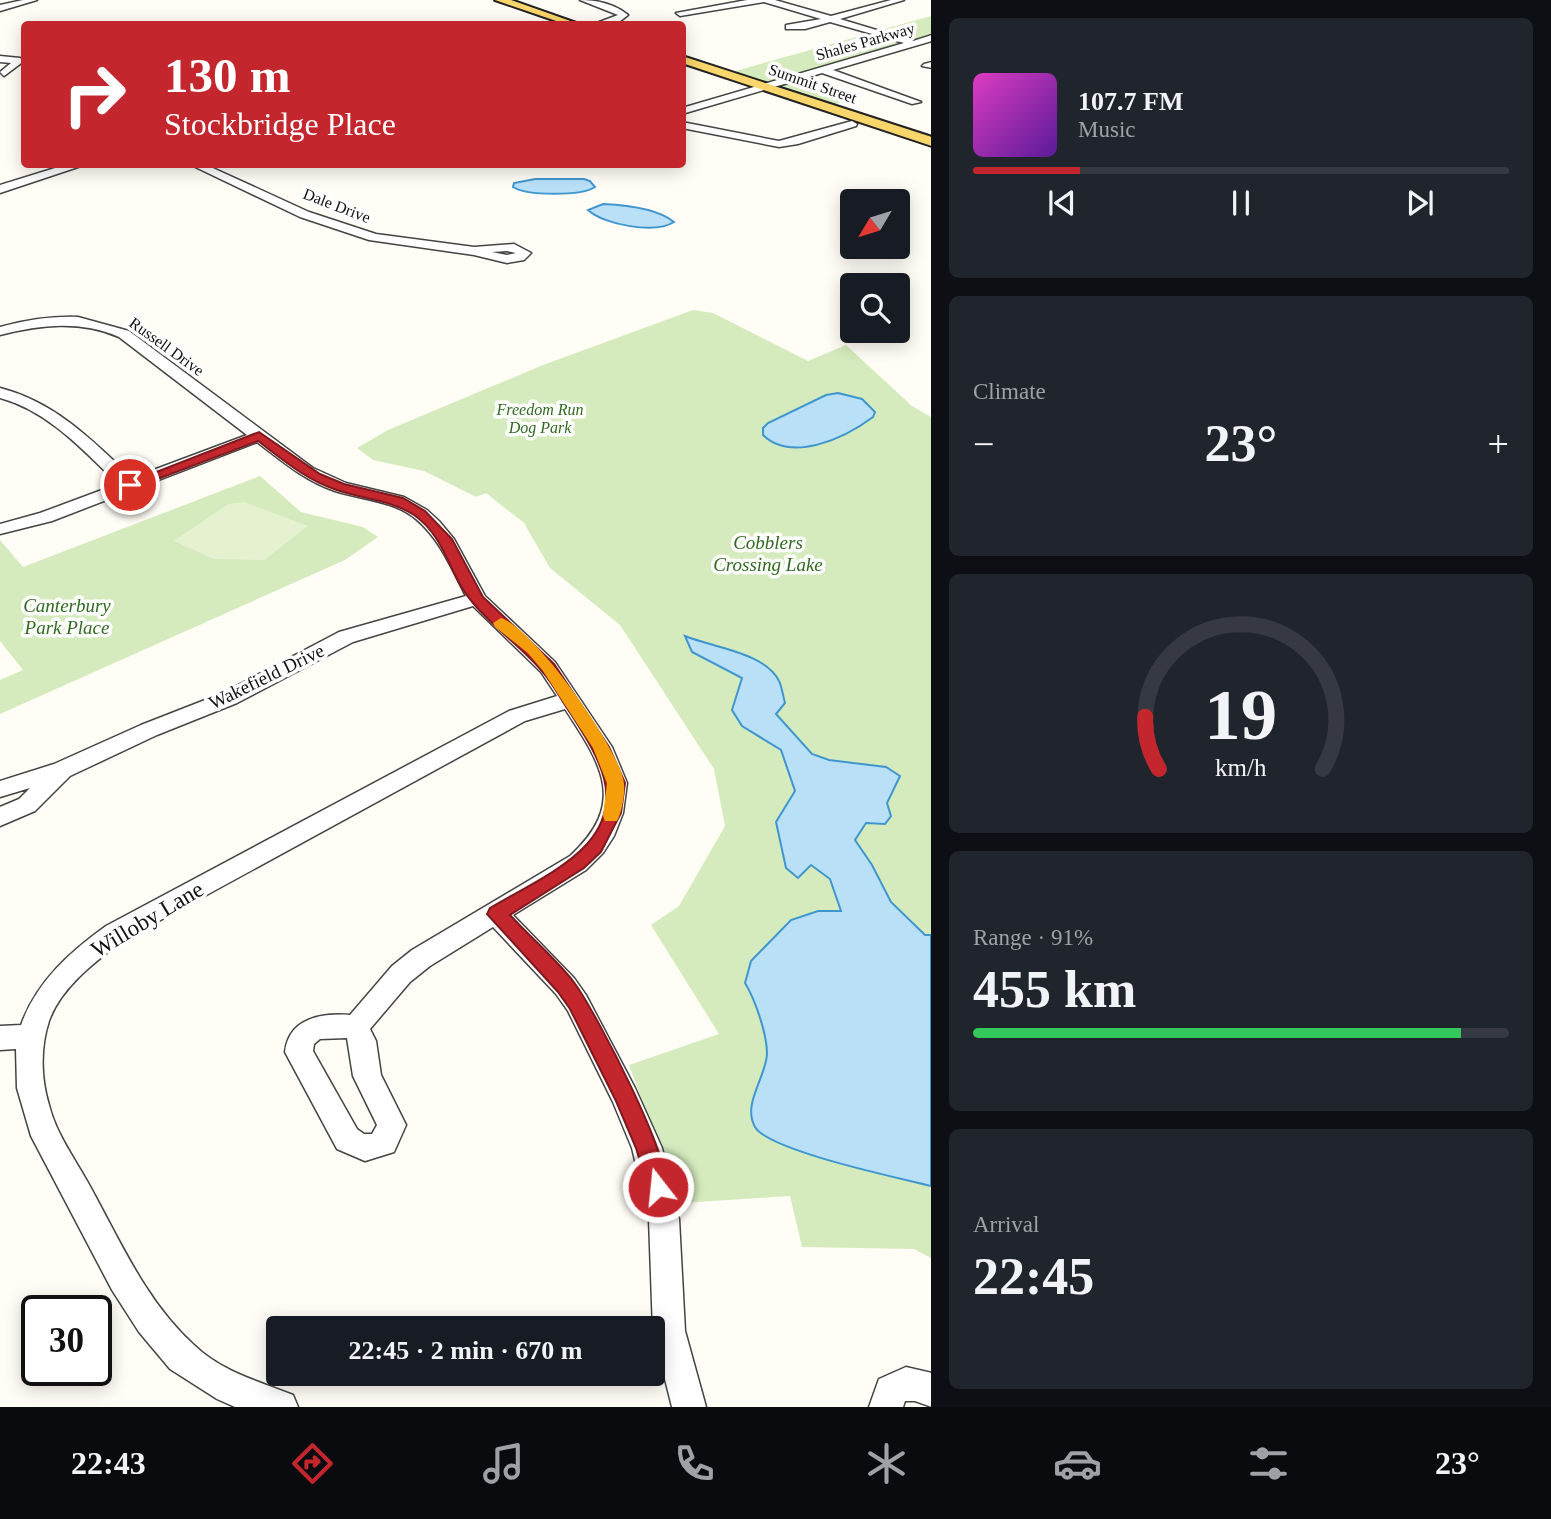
<!DOCTYPE html>
<meta charset="utf-8">
<style>
body{margin:0;font-family:Georgia,serif;background:#20242c;color:#f1f3f6;height:100vh;display:flex;flex-direction:column;font-size:26px;white-space:nowrap}
*{box-sizing:border-box;margin:0}
p{font-size:23px;color:#9ea1a6}
.icon{flex:none;width:38px;height:38px;fill:none;stroke:currentColor;stroke-width:2;stroke-linecap:round;stroke-linejoin:round}
.map{position:relative;flex:1;overflow:hidden}
.side{display:flex;flex-direction:column;gap:18px;padding:18px;background:#0d0f14;width:620px}
.side>*{flex:none}
.banner{position:absolute;left:21px;top:21px;width:665px;height:147px;border-radius:7px;box-shadow:0 4px 18px #0003;background:#c4262e;color:#fff;overflow:hidden}
.needle{width:46px;rotate:232deg}
.buttons{position:absolute;left:840px;top:189px;display:grid;gap:14px}
.buttons a{display:grid;place-items:center;width:70px;height:70px;border-radius:7px;background:#171b24;box-shadow:0 4px 18px #0003;font-size:35px}
.speed{position:absolute;left:21px;top:1295px;display:flex;gap:14px;font-size:35px;font-weight:700;text-align:center}
.speed>*{display:grid;place-content:center;width:91px;height:91px;border-radius:50%;background:#171b24;box-shadow:0 4px 18px #0003;line-height:1}
.speed .limit{border:4px solid #111;border-radius:10px;background:#fff;color:#111}
.pin{position:absolute;display:grid;place-items:center;width:60px;height:60px;color:#fff;margin:-30px;border:4px solid #fff;border-radius:50%;box-shadow:0 2px 7px #0007}
.me{position:absolute;width:77px;margin:-38px;rotate:344deg;stroke-linejoin:round;filter:drop-shadow(0 0 5px #0008)}
.turn{display:flex;align-items:center;gap:24px;height:147px;padding:0 28px;font-size:32px}
.turn .icon{width:91px;height:91px;stroke-width:2.5}
.turn b{display:block;font-size:49px;line-height:60px}
.big{font-size:52px;font-weight:800;line-height:1.1}
.side .widget{flex:1;display:flex;flex-direction:column;justify-content:center;gap:10px;min-width:0;padding:0 24px;border-radius:10px;background:#20242c}
.side .dial{align-items:center;gap:0}
.dial svg{height:182px;overflow:visible;fill:none;stroke:#363941;stroke-width:7;stroke-linecap:round;text-anchor:middle}
.dial text{fill:#f1f3f6;stroke:none}
.song{display:flex;align-items:center;gap:21px}
.cover{width:84px;height:84px;border-radius:10px;background:linear-gradient(135deg,hsl(310 70% 55%),hsl(270 70% 35%))}
.played{height:7px;border-radius:4px;background:linear-gradient(90deg,#c4262e 20%,#363941 20%)}
.keys{display:flex;justify-content:space-around;direction:ltr}
.heat{display:flex;justify-content:space-between;align-items:center;font-size:38px;direction:ltr}
.charge{height:10px;border-radius:5px;background:linear-gradient(90deg,#34c759 91%,#363941 0)}
.trip{position:absolute;left:266px;top:1316px;width:399px;height:70px;border-radius:7px;background:#171b24;box-shadow:0 4px 18px #0003;font-weight:800;line-height:70px;text-align:center}
.dock{display:flex;height:112px;justify-content:space-around;align-items:center;background:#090b0e;color:#9ea1a6}
.dock .icon{width:49px;height:49px}
.dock .selected{color:#c4262e}
.dock b{font-size:32px;color:#f1f3f6}
main{display:flex;flex:1;min-height:0}
.map>svg:first-child{display:block}
.green{fill:#d5ebbd}
.pitch{fill:#e6f2cf}
.water{fill:#b9e0f7;stroke:#3f96cf;stroke-width:2}
.lines{fill:none;stroke-linecap:round;stroke-linejoin:round}
.minor-casing{stroke:#444;stroke-width:3}
.major-casing{stroke:#222;stroke-width:4}
.minor{fill:#fff;fill-rule:evenodd}
.major{fill:#f9d66b;fill-rule:evenodd}
.route{fill:#c4262e;stroke:#7f191e;stroke-width:2}
.slow{fill:#f59e0b}
.labels{text-anchor:middle;stroke-width:7;stroke-linejoin:round;paint-order:stroke}
.far-street-label{font-size:16px;fill:#111;stroke:#fff}
.far-park-label{font-size:16px;font-style:italic;fill:#2f6b1f;stroke:#fff}
.park-label{font-size:19px;font-style:italic;fill:#2f6b1f;stroke:#fff}
.street-label{font-size:19px;fill:#111;stroke:#fff}
.near-street-label{font-size:23px;fill:#111;stroke:#fff}
</style>
<main>
<div class="map">
<svg width="932" height="1407" viewBox="0 0 932 1407">
<rect width="100%" height="100%" fill="#fffdf5"/>
<!-- green -->
<path class="green" d="M931,16V43L807,79L860,99L835,104L732,72Z
M693,310L713,313L808,361L846,345L912,406L931,417V1258L914,1249L802,1247L790,1196L680,1203L629,1065L719,1034L651,925L679,906L725,826L714,769L620,625L550,568L524,523L486,493L476,497L424,471L373,460L357,448L388,430L543,365Z
M260,476L301,512L363,527L378,537L345,560L0,714V680L23,670L0,641V540L23,567Z"/>
<!-- pitch -->
<path class="pitch" d="M244,502L308,526L264,560L214,559L174,541L228,504Z"/>
<!-- water -->
<path class="water" d="M535,179H584L590,181L595,187C582,196 527,196 513,187L514,183Z
M603,204C625,205 657,208 674,222C655,234 604,225 588,210Z
M838,393L862,399L875,412L873,417C845,438 792,463 763,435V428L768,423L826,395Z
M685,636C712,647 766,653 779,681C782,687 783,696 785,703L776,714L812,754L829,760L886,767L900,776L887,803L891,816L885,824L866,823L855,840L872,865L891,902L925,935H931V1186C900,1178 769,1151 755,1127C742,1104 766,1077 767,1054C767,1034 755,999 745,983L751,961L791,920L818,911H841L830,879L811,865L798,878L786,868L776,822L795,791L781,750L742,726L732,710L742,678L692,652Z"/>
<g class="lines">
<!-- minor casing -->
<g class="minor-casing">
<path id="minor" d="M23,0H37L0,11V5Z
M580,0C597,0 615,4 628,15L619,22L594,24L618,15Z
M747,0H775L831,16L891,0H904L840,19L913,41L932,35V41L833,70L921,102L912,104L822,73L682,114V108L904,43L830,22L805,29H786V25L821,19L764,2L680,16L676,13Z
M0,56L20,58L24,61L4,76L0,72L11,63L0,62Z
M932,62V68L922,66L924,64Z
M852,121L857,124L856,126L798,144L779,147L682,128V122L779,141Z
M68,164H87L0,193V185Z
M189,164H204L309,212L376,234L474,247L514,244L531,253L524,260L507,263L474,255L369,240L300,217ZM507,251L516,253L507,255L492,252Z
M78,317L129,331L313,468L346,483L404,497L427,510L439,521L454,539L485,596L555,662L612,747L627,783L623,813L614,836L603,853L586,870L513,915L574,978L586,995L635,1088L662,1148L679,1219L685,1331L706,1407H672L653,1331L649,1219L632,1148L613,1102L568,1011L556,994L493,927L430,966L410,982L370,1029L376,1041L381,1075L406,1125L394,1152L365,1161L337,1149L285,1052C289,1018 321,1013 350,1015L392,966L412,950L570,856C628,803 601,764 565,709L525,721L124,940C96,961 61,987 49,1021C40,1048 41,1079 49,1105C56,1133 73,1156 87,1181C119,1238 145,1301 194,1345C222,1372 258,1381 293,1395L298,1407H235L217,1399L170,1369L139,1332L112,1290L31,1136L17,1088L16,1049L0,1050V1026L21,1025C37,981 70,952 106,926L509,711L557,696L541,672L473,606L353,642L237,703L157,735L70,776L35,811L0,826V807L19,799L30,788L0,797V781L54,764L141,725L223,693L339,632L466,596C452,569 440,539 416,519C393,500 363,500 335,491C305,481 282,461 257,442L52,521L0,534V524L40,513L118,484C83,450 48,411 0,398V388C55,402 92,440 132,478L247,435L119,337C79,320 41,325 0,335V327C26,320 51,316 78,317ZM347,1038L353,1076L377,1125L372,1134H364L357,1129L313,1051L314,1044L320,1039Z
M906,1367L932,1373V1407L915,1401H905L903,1407H869L879,1379Z"/>
</g>
<!-- major casing -->
<g class="major-casing">
<path id="major" d="M495,0H511L579,24H565Z
M682,56L932,137V146L682,63Z"/>
</g>
<!-- minor -->
<use href="#minor" class="minor"/>
<!-- major -->
<use href="#major" class="major"/>
</g>
<!-- route -->
<path class="route" d="M259,432L320,474L344,484L403,498L425,511L452,539L483,597L554,664L609,747L625,783L621,813L601,852L584,868L510,915C530,937 554,957 573,981C594,1008 677,1167 666,1195L658,1198L650,1195L636,1148L616,1101L570,1009L558,992L487,914L490,908C520,890 564,870 587,844C627,799 597,755 571,714C561,700 553,683 541,670C520,646 493,627 473,603C449,576 446,537 414,515C389,499 361,499 334,489C305,479 282,459 258,441L134,488H125L123,485Z"/>
<!-- slow -->
<path class="slow" d="M501,618C533,627 622,751 624,784C625,794 622,812 617,821H605L603,816L607,783L593,748L543,671L528,653L495,627L493,623Z"/>
<g class="labels">
<!-- far-street labels -->
<g class="far-street-label">
<text transform="translate(865 41) rotate(-16)" y="6">Shales Parkway</text>
<text transform="translate(813 83) rotate(19)" y="6">Summit Street</text>
<text transform="translate(337 205) rotate(21)" y="6">Dale Drive</text>
<text transform="translate(167 346) rotate(36)" y="6">Russell Drive</text>
</g>
<!-- far-park labels -->
<g class="far-park-label">
<text x="540" y="415">Freedom Run<tspan x="540" dy="18">Dog Park</tspan></text>
</g>
<!-- park labels -->
<g class="park-label">
<text x="768" y="549">Cobblers<tspan x="768" dy="22">Crossing Lake</tspan></text>
<text x="67" y="612">Canterbury<tspan x="67" dy="22">Park Place</tspan></text>
</g>
<!-- street labels -->
<g class="street-label">
<text transform="translate(266 676) rotate(-26)" y="7">Wakefield Drive</text>
</g>
<!-- near-street labels -->
<g class="near-street-label">
<text transform="translate(147 919) rotate(-31)" y="8">Willoby Lane</text>
</g>
</g>
</svg>
<div class="buttons">
<a><svg class="needle" viewBox="-14 -14 28 28"><path d="M0-13l5 13h-10z" fill="#e53935"/><path d="M0 13l5-13h-10z" fill="#9ea1a6"/></svg></a>
<a><svg class="icon" aria-label="search" viewBox="0 0 24 24"><circle cx="10" cy="10" r="6"/><path d="M15 15l6 6"/></svg></a>
</div>
<div class="speed"><div class="limit">30</div></div>
<div class="pin" style="left:130px;top:485px;background:#d93025"><svg class="icon" aria-label="arrive" viewBox="0 0 24 24"><path d="M6 21V4h12l-3 4 3 4H6"/></svg></div>
<svg class="me" style="left:658px;top:1187px" viewBox="-20 -20 40 40"><circle r="17" fill="#c4262e" stroke="#fff" stroke-width="3"/><path d="M0-11L8 9 0 5-8 9z" fill="#fff"/></svg>
<div class="trip">22:45 · 2 min · 670 m</div>
<div class="banner">
<div class="turn"><svg class="icon" aria-label="right" viewBox="0 0 24 24"><path d="M7 20v-9h11M14 6l5 5-5 5"/></svg><div><b>130 m</b>Stockbridge Place</div></div>
</div>
</div>
<section class="side">
<div class="widget">
<div class="song"><i class="cover"></i><div><b>107.7 FM</b><p>Music</p></div></div>
<div class="played"></div>
<div class="keys"><svg class="icon" aria-label="previous" viewBox="0 0 24 24"><path d="M18 5L8 12l10 7zM5 5v14"/></svg><svg class="icon" aria-label="pause" viewBox="0 0 24 24"><path d="M8 5v14M16 5v14"/></svg><svg class="icon" aria-label="next" viewBox="0 0 24 24"><path d="M6 5l10 7-10 7zM19 5v14"/></svg></div>
</div>
<div class="widget"><p>Climate</p>
<div class="heat"><a>−</a><b class="big">23°</b><a>+</a></div>
</div>
<div class="widget dial"><svg viewBox="0 0 100 80">
<path d="M14 69A42 42 0 1 1 86 69"/>
<path d="M14 69A42 42 0 0 1 8 46" stroke="#c4262e"/>
<text x="50" y="56" font-size="32" font-weight="700">19</text>
<text x="50" y="72" font-size="11">km/h</text>
</svg></div>
<div class="widget"><p>Range · 91%</p><b class="big">455 km</b><div class="charge"></div></div>
<div class="widget"><p>Arrival</p><b class="big">22:45</b></div>
</section>
</main>
<nav class="dock">
<b>22:43</b>
<svg class="icon selected" aria-label="directions" viewBox="0 0 24 24"><path d="M12 3l9 9-9 9-9-9zM9 14v-3h6M13 9l2 2-2 2"/></svg>
<svg class="icon" aria-label="music" viewBox="0 0 24 24"><path d="M9 18V5l10-2v13"/><circle cx="6" cy="18" r="3"/><circle cx="16" cy="16" r="3"/></svg>
<svg class="icon" aria-label="phone" viewBox="0 0 24 24"><path d="M5 4h4l2 5-3 2q2 4 5 5l2-3 5 2v4C11 20 4 13 5 4z"/></svg>
<svg class="icon" aria-label="climate" viewBox="0 0 24 24"><path d="M12 3v18M4 7l16 10M4 17L20 7"/></svg>
<svg class="icon" aria-label="car" viewBox="0 0 24 24"><path d="M5 17H2v-5l4-1 3-4h7l3 4 3 1v5h-3M9 17h6M6 11h13"/><circle cx="7" cy="17" r="2"/><circle cx="17" cy="17" r="2"/></svg>
<svg class="icon" aria-label="filters" viewBox="0 0 24 24"><path d="M4 7h16M4 17h16"/><circle cx="9" cy="7" r="2"/><circle cx="15" cy="17" r="2"/></svg>
<b>23°</b>
</nav>
